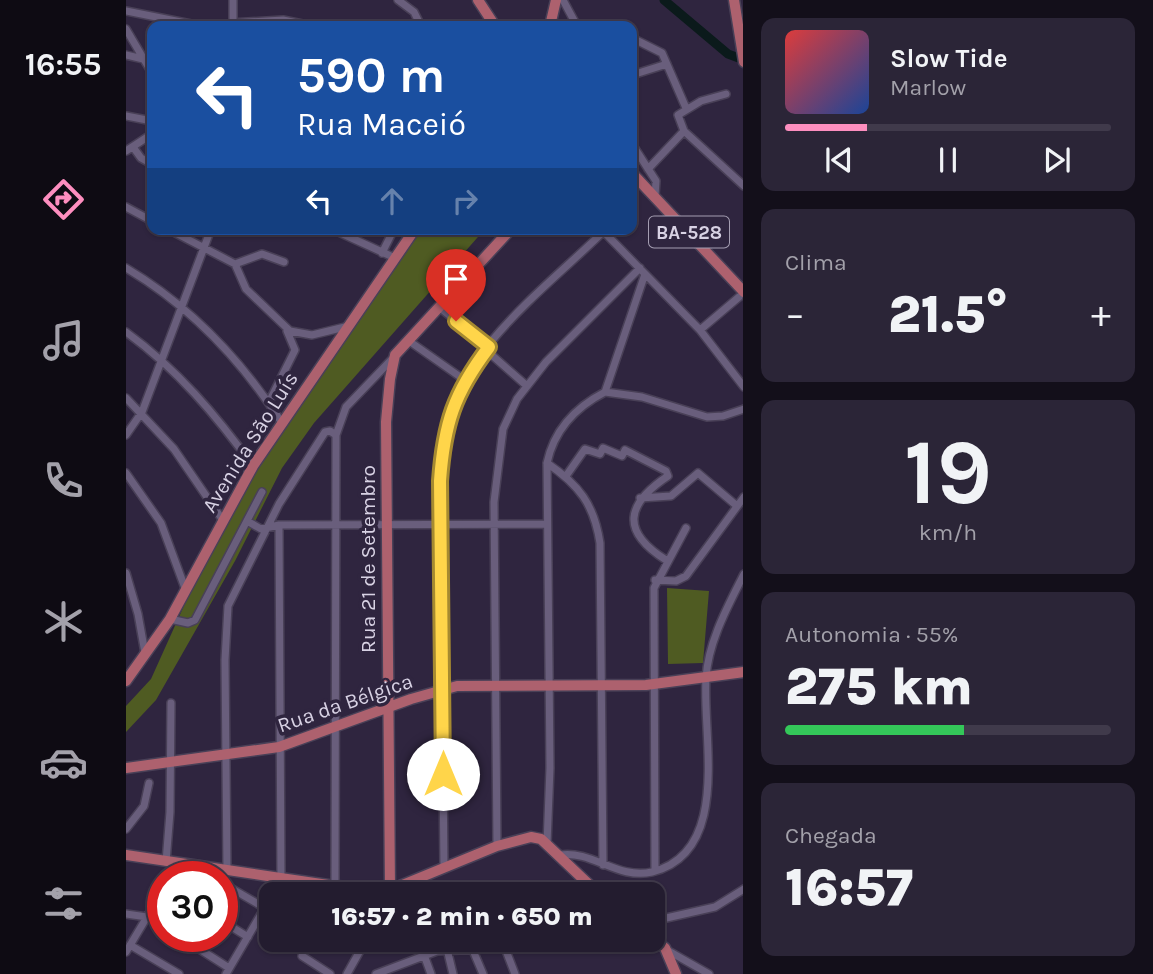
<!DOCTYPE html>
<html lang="pt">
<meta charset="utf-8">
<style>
body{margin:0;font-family:Karla,sans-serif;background:#2b2537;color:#f1f3f6;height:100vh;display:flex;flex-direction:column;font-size:26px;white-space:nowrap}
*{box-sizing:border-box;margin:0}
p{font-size:23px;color:#a3a1aa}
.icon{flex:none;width:38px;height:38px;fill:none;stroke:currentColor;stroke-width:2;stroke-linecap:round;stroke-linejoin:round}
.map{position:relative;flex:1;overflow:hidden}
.side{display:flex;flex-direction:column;gap:18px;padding:18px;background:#130f1a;width:410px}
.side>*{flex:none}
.hud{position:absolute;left:21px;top:21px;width:490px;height:214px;border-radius:14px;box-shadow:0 2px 5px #0004,0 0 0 2px #403a4b;background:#1a4fa0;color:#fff;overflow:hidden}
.speed{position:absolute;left:21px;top:861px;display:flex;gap:14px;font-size:35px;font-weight:700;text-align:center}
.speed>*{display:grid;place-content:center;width:91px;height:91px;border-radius:50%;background:#231c2f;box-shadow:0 2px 5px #0004,0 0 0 2px #403a4b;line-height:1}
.speed .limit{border:10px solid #d22;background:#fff;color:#111}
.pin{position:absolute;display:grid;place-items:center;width:60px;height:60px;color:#fff;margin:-72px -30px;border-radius:50% 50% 50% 0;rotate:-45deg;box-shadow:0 0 7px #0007}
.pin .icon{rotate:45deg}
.me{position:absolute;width:77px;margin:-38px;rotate:0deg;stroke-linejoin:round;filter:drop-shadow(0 0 5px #0008)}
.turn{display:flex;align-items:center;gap:24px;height:147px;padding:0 35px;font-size:32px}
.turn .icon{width:91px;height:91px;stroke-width:2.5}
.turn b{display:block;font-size:49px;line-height:60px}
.lanes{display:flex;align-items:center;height:66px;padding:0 35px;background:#0003;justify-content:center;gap:35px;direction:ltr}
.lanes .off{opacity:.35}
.big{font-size:52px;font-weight:800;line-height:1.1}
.side .card{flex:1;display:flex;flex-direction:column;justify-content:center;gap:10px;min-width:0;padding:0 24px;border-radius:14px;background:#2b2537}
.side .dial{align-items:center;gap:0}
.dial b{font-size:91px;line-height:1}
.song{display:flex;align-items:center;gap:21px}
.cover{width:84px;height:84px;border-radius:10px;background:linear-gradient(135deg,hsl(0 70% 55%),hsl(220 70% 35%))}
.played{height:7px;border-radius:4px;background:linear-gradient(90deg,#fd8ebf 25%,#403a4b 25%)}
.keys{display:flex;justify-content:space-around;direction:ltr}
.heat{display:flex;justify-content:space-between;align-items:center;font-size:38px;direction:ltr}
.charge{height:10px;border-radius:5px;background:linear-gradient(90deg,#34c759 55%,#403a4b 0)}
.trip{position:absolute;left:133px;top:882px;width:406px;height:70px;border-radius:14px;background:#231c2f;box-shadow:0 2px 5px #0004,0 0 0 2px #403a4b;font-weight:800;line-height:70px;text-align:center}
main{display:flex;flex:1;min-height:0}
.dock{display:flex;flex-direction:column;width:126px;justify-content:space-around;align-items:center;background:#0e0b13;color:#a3a1aa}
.dock .icon{width:49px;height:49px}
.dock .on{color:#fd8ebf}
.dock b{font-size:32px;color:#f1f3f6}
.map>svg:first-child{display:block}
.green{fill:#4f5b22}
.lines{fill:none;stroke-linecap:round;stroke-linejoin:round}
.river{stroke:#0b1a1b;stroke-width:9}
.minor-casing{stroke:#494057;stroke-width:10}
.major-casing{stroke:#494057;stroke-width:13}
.minor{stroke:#695e7c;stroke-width:7}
.major{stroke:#ad616e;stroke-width:10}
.route-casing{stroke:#a68a30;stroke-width:18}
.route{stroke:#ffd54a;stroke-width:12}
.labels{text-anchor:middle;stroke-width:7;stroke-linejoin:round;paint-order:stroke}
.shield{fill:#2f253f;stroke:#a59eb2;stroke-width:2}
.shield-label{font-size:19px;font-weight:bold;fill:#d8d2e4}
.street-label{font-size:21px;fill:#d8d2e4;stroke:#2f253f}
</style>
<main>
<nav class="dock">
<b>16:55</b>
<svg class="icon on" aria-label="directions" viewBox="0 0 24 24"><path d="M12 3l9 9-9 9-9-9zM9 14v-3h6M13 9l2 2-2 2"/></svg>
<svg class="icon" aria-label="music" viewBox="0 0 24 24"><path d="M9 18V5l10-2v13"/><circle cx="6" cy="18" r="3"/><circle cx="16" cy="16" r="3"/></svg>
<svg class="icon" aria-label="phone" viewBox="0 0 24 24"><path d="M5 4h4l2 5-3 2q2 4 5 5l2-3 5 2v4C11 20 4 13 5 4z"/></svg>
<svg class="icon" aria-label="climate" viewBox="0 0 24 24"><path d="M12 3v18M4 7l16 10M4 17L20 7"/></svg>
<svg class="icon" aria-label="car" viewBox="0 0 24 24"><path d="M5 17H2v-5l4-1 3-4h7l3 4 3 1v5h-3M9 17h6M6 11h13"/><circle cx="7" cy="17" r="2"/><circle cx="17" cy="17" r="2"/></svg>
<svg class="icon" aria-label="filters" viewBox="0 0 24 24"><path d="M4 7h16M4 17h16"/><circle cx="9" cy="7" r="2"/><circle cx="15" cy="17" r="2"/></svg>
</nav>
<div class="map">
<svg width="618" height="974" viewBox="0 0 618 974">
<rect width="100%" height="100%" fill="#2f253f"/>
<!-- green -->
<path class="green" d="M295,229H359L188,423L156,468L109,561L30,700L0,732V706L25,679L97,519L224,326Z
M541,588L583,591L577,663L542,664Z
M381,882L382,894H343L342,888Z"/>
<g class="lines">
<!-- river -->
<path class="river" d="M538,0L602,54L618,60"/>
<!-- minor casing -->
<g class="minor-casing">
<path id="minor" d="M107,0V26
M272,0L288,12L295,26
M437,0L451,26
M0,11L70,25L157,20L186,26
M0,29L26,73
M506,38L536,53L560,108
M0,55L17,59
M506,75L541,64
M0,116L26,121
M558,131L618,186
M506,144L530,181L529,196
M7,147L15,158L26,164
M0,151L26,134
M522,169L558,131L552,115L575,101L600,94
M0,207L26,221
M42,229L109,264L120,289L164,331L186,335L223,326
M206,229L269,258
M476,230L574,330L618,387
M256,253L268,229
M109,264L136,254L158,262
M0,268C64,306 116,361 156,423
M313,307L363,347
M574,330L613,297
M0,332C51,369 90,415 127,466
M283,341L340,381
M360,350L401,386
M479,392L516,397L581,417L597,416L618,409
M0,398L48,449L96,519
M143,402L169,350L161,331
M0,435L16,412L85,229
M421,463C453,485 468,504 474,543L477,865
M0,473L35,523L59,588
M440,476L459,449L474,454L477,448L496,456L499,450L540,471L542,476C500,504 494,531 540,560
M514,498L545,496L572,473L611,506
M121,521L135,529L153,525L421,524
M0,573L12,614L19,653
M529,580L550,581L560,576L618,497
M44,619L62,623L69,620L136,492
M0,829L18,806L23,783
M421,844L424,768L421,463C428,430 450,407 479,392L519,274
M371,846L368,502L377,429L391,399L420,362L514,268
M434,855C466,850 492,880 526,872C606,852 576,737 580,678C582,642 602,606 618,574
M40,862L44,812L45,703
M68,867L85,877
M318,868L314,481C315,465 315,448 318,432C335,349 420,288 478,231
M101,870L99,660L102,606L153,504L199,432L204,431L210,435
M529,871L528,588L560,528
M44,877L51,863
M96,883L139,908
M209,886L210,435L220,407L269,356
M147,894L155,879L153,525
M0,914L21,917L37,927
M96,921L122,937
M527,921L589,907L618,889
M53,936L103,968
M4,945L53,974
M346,948L357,974
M379,948L389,974
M321,949L327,974
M539,949L583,974
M0,952L37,890
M298,955L305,974
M176,956L204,974
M100,974L145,897
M221,974L240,940
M250,974L311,951L379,948L408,940"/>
</g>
<!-- major casing -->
<g class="major-casing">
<path id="major" d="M352,0L369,26
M608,0L618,62
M424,26L430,0
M506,173L618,292
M0,681L44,619L127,466L289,229
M0,768L153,747L285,699L331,686L520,685L618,672
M0,855L209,886L264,890L371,846L405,837L415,839L473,894
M264,890L260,422L264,379L269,355L385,229
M527,939L539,948L550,974"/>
</g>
<!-- minor -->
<use href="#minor" class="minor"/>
<!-- major -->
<use href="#major" class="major"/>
</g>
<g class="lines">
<!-- route casing -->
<g class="route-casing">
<path id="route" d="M317,774L314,481C318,424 328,393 363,347L330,321"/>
</g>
<!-- route -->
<use href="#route" class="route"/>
</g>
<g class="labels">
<!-- shield labels -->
<rect class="shield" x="523" y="216.5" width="80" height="31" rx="5"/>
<g class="shield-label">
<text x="563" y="239">BA-528</text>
</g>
<!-- street labels -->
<g class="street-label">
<text transform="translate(124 442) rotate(-58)" y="7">Avenida São Luís</text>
<text transform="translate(242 559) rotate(-90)" y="7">Rua 21 de Setembro</text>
<text transform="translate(219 703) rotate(-19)" y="7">Rua da Bélgica</text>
</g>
</g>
</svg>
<div class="speed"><div class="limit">30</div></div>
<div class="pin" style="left:330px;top:321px;background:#d93025"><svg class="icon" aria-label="arrive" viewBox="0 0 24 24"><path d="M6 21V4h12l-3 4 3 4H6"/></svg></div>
<svg class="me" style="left:317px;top:774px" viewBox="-20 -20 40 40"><circle r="19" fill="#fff"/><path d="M0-13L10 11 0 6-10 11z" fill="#ffd54a"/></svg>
<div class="trip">16:57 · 2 min · 650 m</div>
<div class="hud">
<div class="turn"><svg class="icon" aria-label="left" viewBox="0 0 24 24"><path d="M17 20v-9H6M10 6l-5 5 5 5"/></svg><div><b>590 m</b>Rua Maceió</div></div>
<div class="lanes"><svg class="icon" aria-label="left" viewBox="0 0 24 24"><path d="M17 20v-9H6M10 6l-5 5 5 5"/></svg><svg class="icon off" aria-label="ahead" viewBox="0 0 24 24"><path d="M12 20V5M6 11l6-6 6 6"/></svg><svg class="icon off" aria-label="right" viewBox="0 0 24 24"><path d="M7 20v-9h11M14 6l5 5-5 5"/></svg></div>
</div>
</div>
<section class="side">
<div class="card">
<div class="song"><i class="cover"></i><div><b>Slow Tide</b><p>Marlow</p></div></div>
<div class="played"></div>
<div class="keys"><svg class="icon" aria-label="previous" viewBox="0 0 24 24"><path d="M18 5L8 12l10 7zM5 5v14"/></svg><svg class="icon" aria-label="pause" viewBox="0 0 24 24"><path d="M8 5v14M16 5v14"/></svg><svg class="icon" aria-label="next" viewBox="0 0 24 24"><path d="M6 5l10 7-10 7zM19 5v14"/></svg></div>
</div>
<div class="card"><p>Clima</p>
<div class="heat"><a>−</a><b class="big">21.5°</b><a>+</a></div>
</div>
<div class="card dial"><b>19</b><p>km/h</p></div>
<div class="card"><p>Autonomia · 55%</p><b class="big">275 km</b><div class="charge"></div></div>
<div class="card"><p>Chegada</p><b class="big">16:57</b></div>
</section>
</main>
